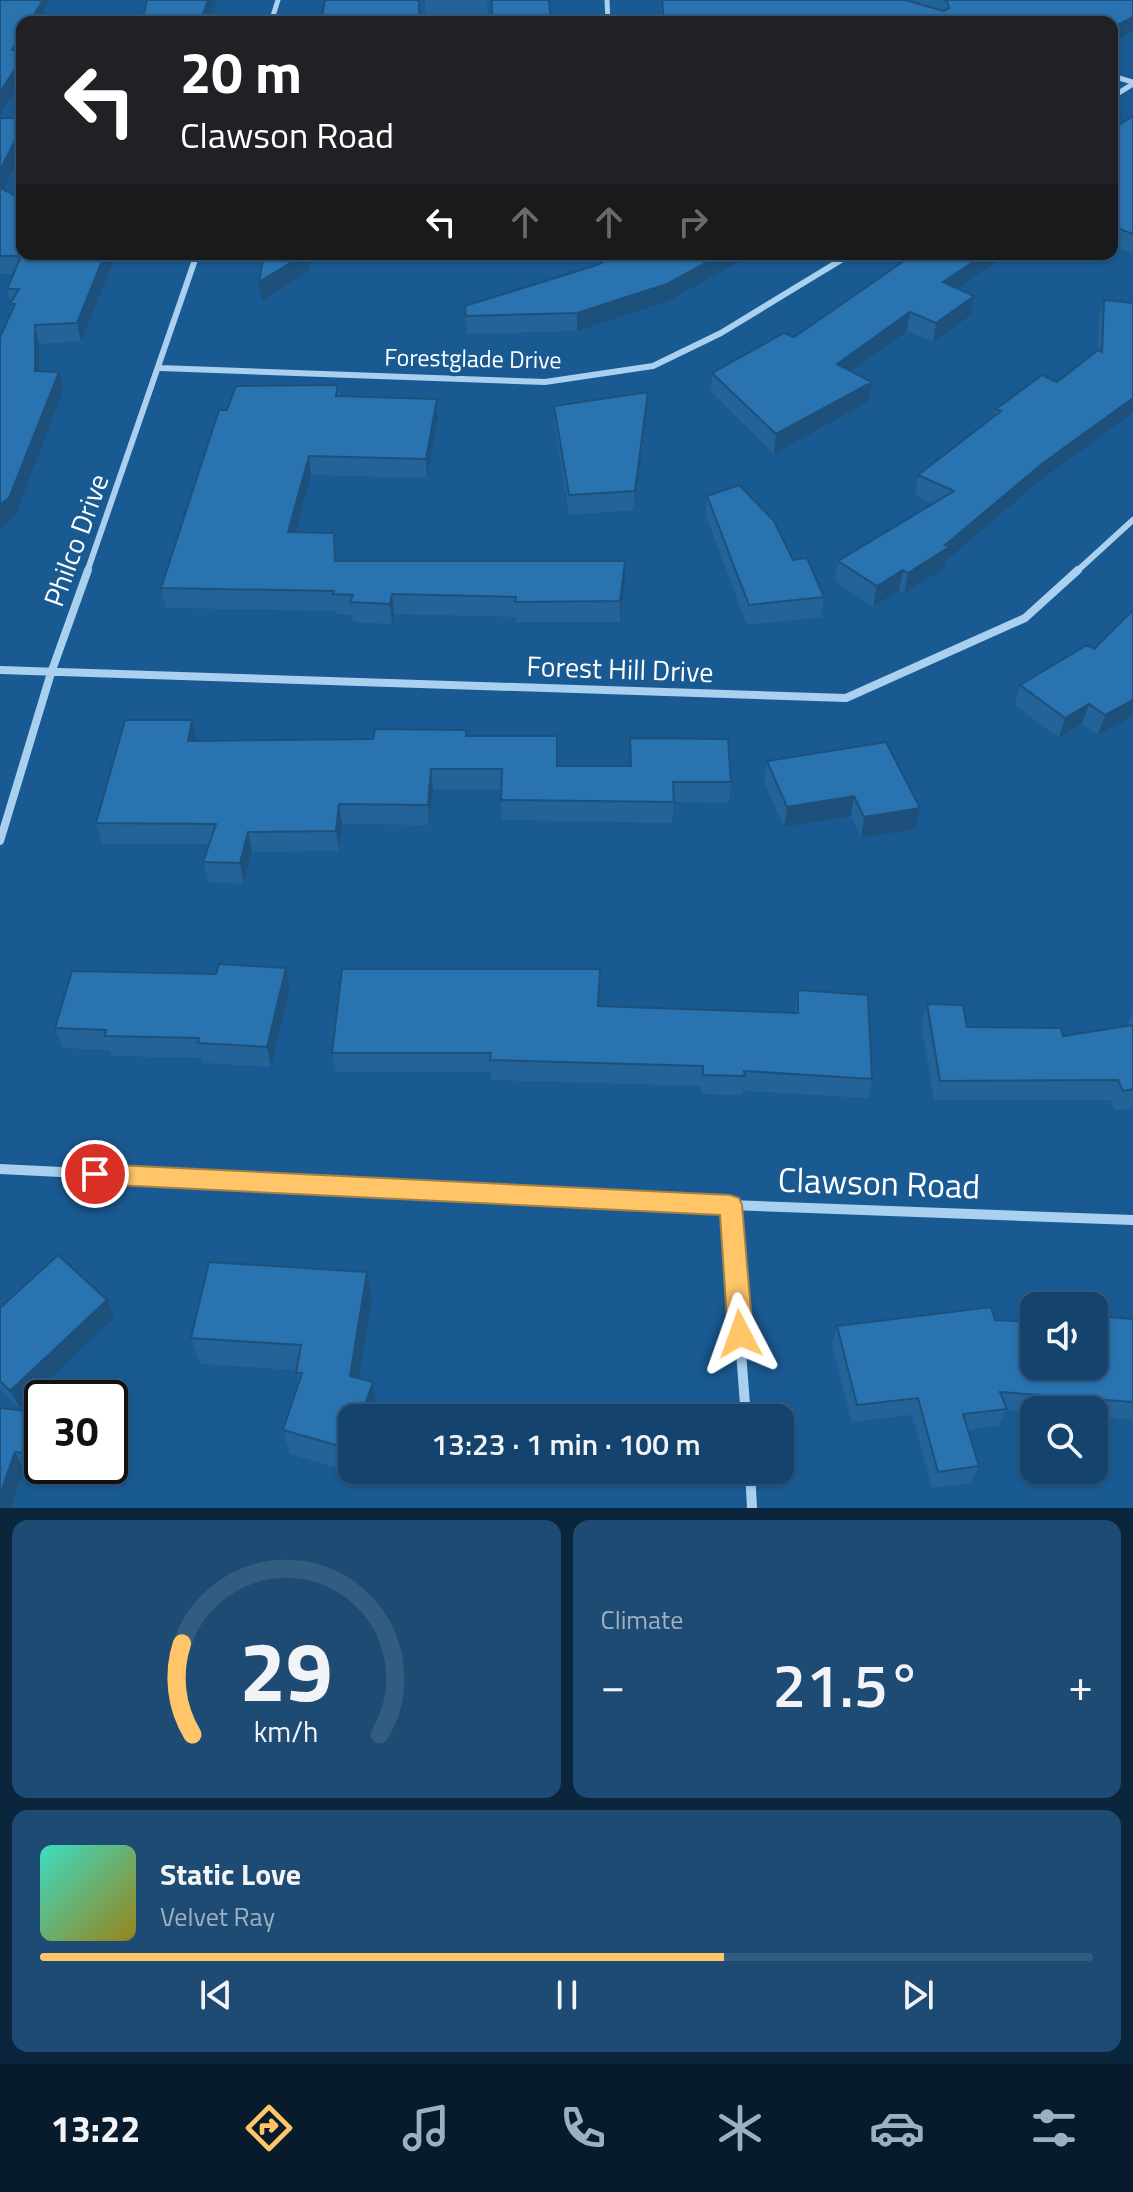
<!DOCTYPE html>
<meta charset="utf-8">
<style>
body{margin:0;font-family:"Titillium Web",sans-serif;background:#1d4b73;color:#f1f3f6;height:100vh;display:flex;flex-direction:column;font-size:30px;white-space:nowrap}
*{box-sizing:border-box;margin:0}
p{font-size:26px;color:#9db0c2}
.icon{flex:none;width:44px;height:44px;fill:none;stroke:currentColor;stroke-width:2;stroke-linecap:round;stroke-linejoin:round}
.map{position:relative;height:1508px;overflow:hidden}
.side{display:flex;flex-direction:column;gap:12px;padding:12px;background:#0b253c;flex:1}
.side>*{flex:none}
.banner{position:absolute;left:16px;top:16px;width:1102px;height:244px;border-radius:16px;box-shadow:0 2px 6px #0004,0 0 0 2px #335c81;background:#202124;color:#fff;overflow:hidden}
.fabs{position:absolute;left:1020px;top:1292px;display:grid;gap:16px}
.fabs a{display:grid;place-items:center;width:88px;height:88px;border-radius:16px;background:#14446e;box-shadow:0 2px 6px #0004,0 0 0 2px #335c81;font-size:40px}
.speed{position:absolute;left:24px;top:1380px;display:flex;gap:16px;font-size:40px;font-weight:700;text-align:center}
.speed>*{display:grid;place-content:center;width:104px;height:104px;border-radius:50%;background:#14446e;box-shadow:0 2px 6px #0004,0 0 0 2px #335c81;line-height:1}
.speed .limit{border:4px solid #111;border-radius:12px;background:#fff;color:#111}
.pin{position:absolute;display:grid;place-items:center;width:68px;height:68px;color:#fff;margin:-34px;border:4px solid #fff;border-radius:50%;box-shadow:0 2px 8px #0007}
.me{position:absolute;width:88px;margin:-44px;rotate:356deg;stroke-linejoin:round;filter:drop-shadow(0 0 6px #0008)}
.turn{display:flex;align-items:center;gap:28px;height:168px;padding:0 32px;font-size:36px}
.turn .icon{width:104px;height:104px;stroke-width:2.5}
.turn b{display:block;font-size:56px;line-height:68px}
.lanes{display:flex;align-items:center;height:76px;padding:0 32px;background:#0003;justify-content:center;gap:40px;direction:ltr}
.lanes .off{opacity:.35}
.big{font-size:60px;font-weight:600;line-height:1.1}
.side .tile{flex:1;display:flex;flex-direction:column;justify-content:center;gap:12px;min-width:0;padding:0 28px;border-radius:16px;background:#1d4b73}
.side .dial{align-items:center;gap:0}
.dial svg{height:208px;overflow:visible;fill:none;stroke:#335c81;stroke-width:7;stroke-linecap:round;text-anchor:middle}
.dial text{fill:#f1f3f6;stroke:none}
.song{display:flex;align-items:center;gap:24px}
.cover{width:96px;height:96px;border-radius:12px;background:linear-gradient(135deg,hsl(170 70% 55%),hsl(50 70% 35%))}
.played{height:8px;border-radius:4px;background:linear-gradient(90deg,#ffc568 65%,#335c81 65%)}
.keys{display:flex;justify-content:space-around;direction:ltr}
.heat{display:flex;justify-content:space-between;align-items:center;font-size:44px;direction:ltr}
.side .tiles{flex:1;display:grid;gap:12px;grid-template-columns:1fr 1fr}
.tile:last-child{grid-column:span 2}
.trip{position:absolute;left:338px;top:1404px;width:456px;height:80px;border-radius:16px;background:#14446e;box-shadow:0 2px 6px #0004,0 0 0 2px #335c81;font-weight:600;line-height:80px;text-align:center}
.tab-bar{display:flex;height:128px;justify-content:space-around;align-items:center;background:#081b2c;color:#9db0c2}
.tab-bar .icon{width:56px;height:56px}
.tab-bar .on{color:#ffc568}
.tab-bar b{font-size:36px;color:#f1f3f6}
.map>svg:first-child{display:block}
.lines{fill:none;stroke-linecap:round;stroke-linejoin:round}
.street-far3{stroke:#aad0ef;stroke-width:5}
.street-far2{stroke:#aad0ef;stroke-width:6}
.street-far1{stroke:#aad0ef;stroke-width:8}
.street{stroke:#aad0ef;stroke-width:10}
.wall{fill:#236397}
.shaded-wall{fill:#1d507b}
.building{fill:#2973b0;stroke:#1d507b;stroke-width:2}
.route{fill:#ffc568;stroke:#a68044;stroke-width:2}
.labels{text-anchor:middle;stroke-width:8;stroke-linejoin:round;paint-order:stroke}
.far-street-label{font-size:24px;fill:#fff;stroke:#1a5a92}
.street-label{font-size:28px;fill:#fff;stroke:#1a5a92}
.near-street-label{font-size:34px;fill:#fff;stroke:#1a5a92}
</style>
<div class="map">
<svg width="1133" height="1508" viewBox="0 0 1133 1508">
<rect width="100%" height="100%" fill="#1a5a92"/>
<g class="lines">
<!-- street-far3 -->
<path class="street-far3" d="M607,0L608,22
M271,22L278,0
M1112,76L1133,82
M1112,97L1133,84"/>
<!-- street-far2 -->
<path class="street-far2" d="M160,368L545,382L653,366L721,333L851,254
M87,572L197,254
M1076,572L1133,520"/>
<!-- street-far1 -->
<path class="street-far1" d="M0,670L846,698L1025,618L1078,570
M0,841L51,673L88,570"/>
<!-- street -->
<path class="street" d="M0,1169L730,1205L1133,1220
M730,1205L746,1418
M750,1470L752,1508"/>
</g>
<!-- wall -->
<path class="wall" d="M425,0H487L488,15H426Z
M660,0H1133L1112,22H662Z
M1133,116V251L1131,253L1112,246V129Z
M0,118L22,152L4,190L117,254L81,341L39,344L40,371L59,372L63,391L15,517L0,529V337L12,310L7,289L13,274H0Z
M597,265L666,302L577,331L467,334L465,306Z
M957,289L974,296L971,315L933,342L907,331L851,371L872,382L869,401L774,454L711,392L712,373L794,337Z
M1104,300L1125,419L1038,482L947,560L945,568L904,593L899,590L873,607L835,581L838,561L933,504L915,495L918,475L994,417L996,409L1057,382L1098,351L1099,319Z
M338,385L340,396L437,399L438,418L427,478L311,475L296,532L334,533L337,561L625,581L620,622H516V617L394,614L392,624L353,622L352,615L336,614V611L166,608L161,588L227,410Z
M554,406L647,411L634,510L569,515L555,425Z
M707,496L793,560L824,597L821,617L747,625L706,515Z
M1094,649L1133,716L1098,735L1082,724L1059,738L1015,705L1020,685Z
M466,730L467,736L557,766H630V738L731,782L729,803L674,802L672,823L502,820L501,790L433,789L429,825L342,824L339,851L252,852L244,884L208,882L203,862L209,844H102L96,823L373,739Z
M886,742L915,829L861,838L851,816L784,827L764,782L767,761Z
M290,988L271,1067L203,1063L201,1058L112,1056L110,1050L63,1048L55,1028Z
M798,990L872,1079L868,1098L743,1091L742,1095L701,1094V1086L491,1080V1072H336L332,1053L598,1006L795,1013Z
M927,1004L967,1027L1063,1036L1127,1026L1133,1011V1108L1115,1110L1110,1100H934L921,1024Z
M367,1272L372,1298L359,1378L373,1382L377,1407L374,1418H352V1470H356L355,1473L290,1454L283,1430L299,1384L296,1373V1370L200,1364L191,1338Z
M0,1308L114,1318L20,1408L0,1389Z
M1133,1319V1420L1094,1417V1410H1034V1412L1006,1410L999,1426L967,1430L979,1466L971,1483L932,1488L912,1415L852,1422L832,1344L837,1326L995,1320L1034,1366Z
M0,1408L37,1412L42,1422V1441L32,1470L24,1469L11,1508Z"/>
<!-- shaded-wall -->
<path class="shaded-wall" d="M38,0H50L44,10L46,18L43,22H29Z
M208,0H217L208,22H200Z
M1133,17V31L1112,42V28Z
M22,33V56L12,50Z
M22,58V80L0,115V92Z
M22,127V152L0,197V170Z
M105,254H117L81,341L77,323Z
M305,254H311L309,271L262,301L259,282Z
M722,254H753L666,302L577,331V313Z
M985,254H1008L940,301L943,282Z
M974,296L971,315L933,342L936,323Z
M910,312L907,331L835,383L837,364Z
M35,325L39,344L40,390L35,371Z
M59,372L63,391L15,517L0,529V505Z
M872,382L869,401L774,454L776,434Z
M648,392L647,411L634,510L635,491Z
M1133,398V412L1125,419L1038,482L947,560L945,568L904,593L908,573L1043,463Z
M437,399L438,418L427,478L426,459Z
M309,456L311,475L291,552L288,532Z
M625,561V581L620,622V601Z
M903,570L899,590L873,607L877,586Z
M392,594L394,614L392,624L390,604Z
M1133,700V716L1098,735L1105,715Z
M1089,704L1082,724L1059,738L1065,718Z
M192,720L197,740L188,741Z
M431,769L433,789L429,825L428,805Z
M854,796L851,816L784,827L787,807Z
M339,804L342,824L339,851L336,831Z
M920,808L915,829L861,838L864,817Z
M248,832L252,852L244,884L240,863Z
M286,968L290,988L271,1067L267,1047Z
M367,1272L372,1298L355,1401L350,1376Z
M107,1300L114,1318L20,1408L10,1391Z
M373,1382L377,1407L374,1418H360Z
M37,1412L42,1422V1441L32,1470L22,1453Z
M15,1452L24,1469L11,1508H0V1494Z"/>
<!-- building -->
<path class="building" d="M0,0H40L42,2L29,22H22V33L12,50H22V58L0,92Z
M147,0H208L200,22H142Z
M325,0H419V22H321Z
M492,0H549L551,22H492Z
M662,0H906L943,11L949,8L947,1L943,0H1133V17L1112,28V22H664Z
M1133,116V234L1112,226V129Z
M0,118H22V127L0,170Z
M0,188L22,199V254H105L77,323L35,325V371L59,372L9,498L0,505V337L15,304H10L19,289H7L21,256H0Z
M264,254H305L259,282Z
M617,254H722L667,284L577,313L466,316L465,306L597,265Z
M914,254H985L943,282L974,296L936,323L910,312L837,364L872,382L776,434L712,373L784,333L794,337Z
M1104,300L1133,303V398L1043,463L945,545L949,547L908,573L903,570L877,586L838,561L954,491L918,475L1001,411L996,409L1042,375L1057,382L1098,350L1102,352Z
M338,385L336,396L437,399L426,459L309,456L288,532L334,533L335,561H625L620,601L515,602L516,597L392,594L390,604L350,602L353,595L333,594L334,591L161,588L219,410H227L236,386Z
M648,392L635,491L569,495L554,406Z
M739,485L774,521L793,560L807,558L824,597L749,605L707,496Z
M1133,610V700L1105,715L1089,704L1065,718L1020,685L1087,645L1094,649Z
M125,720H192L188,741L373,739L375,729L466,730V736H557V766H631L630,738L728,739L731,782H673L674,802L501,800L502,769H431L428,805L339,804L336,831L248,832L240,863L203,862L216,824L96,823Z
M886,742L920,808L864,817L854,796L787,807L767,761Z
M219,964L286,968L267,1047L198,1043L199,1038L105,1036L106,1030L55,1028L72,971L216,974Z
M342,969H600L598,1006L798,1013V990L868,995L872,1079L744,1071L745,1076L703,1075V1066L490,1060L491,1053H332Z
M927,1004L963,1005L967,1027L1061,1028L1063,1036L1133,1025V1089L1123,1091L1118,1080L940,1081Z
M58,1255L107,1300L10,1391L0,1381V1308Z
M209,1262L367,1272L350,1376L373,1382L360,1418H352V1443L350,1449L283,1430L302,1373H296L301,1345L191,1338Z
M991,1307L995,1320L1034,1322V1366H1094V1316L1133,1319V1402L1000,1392L1007,1409L963,1414L979,1466L938,1472L918,1398L857,1405L837,1326Z
M0,1408L37,1412L22,1453L15,1452L0,1494Z"/>
<!-- route -->
<path class="route" d="M95,1164L730,1195L739,1198L742,1205L753,1334L749,1342L740,1346L731,1342L728,1334L720,1215L95,1184L87,1181L84,1174L87,1167Z"/>
<g class="labels">
<!-- far-street labels -->
<g class="far-street-label">
<text transform="translate(473 359) rotate(1)" y="8">Forestglade Drive</text>
</g>
<!-- street labels -->
<g class="street-label">
<text transform="translate(76 540) rotate(-70)" y="10">Philco Drive</text>
<text transform="translate(620 669) rotate(2)" y="10">Forest Hill Drive</text>
</g>
<!-- near-street labels -->
<g class="near-street-label">
<text transform="translate(879 1183) rotate(2)" y="12">Clawson Road</text>
</g>
</g>
</svg>
<div class="fabs">
<a><svg class="icon" aria-label="sound" viewBox="0 0 24 24"><path d="M4 9h4l5-4v14l-5-4H4zM17 9q2 3 0 6"/></svg></a>
<a><svg class="icon" aria-label="search" viewBox="0 0 24 24"><circle cx="10" cy="10" r="6"/><path d="M15 15l6 6"/></svg></a>
</div>
<div class="speed"><div class="limit">30</div></div>
<div class="pin" style="left:95px;top:1174px;background:#d93025"><svg class="icon" aria-label="arrive" viewBox="0 0 24 24"><path d="M6 21V4h12l-3 4 3 4H6"/></svg></div>
<svg class="me" style="left:740px;top:1334px" viewBox="-20 -20 40 40"><path d="M0-17L14 15 0 8-14 15z" fill="#ffc568" stroke="#fff" stroke-width="4"/></svg>
<div class="trip">13:23 · 1 min · 100 m</div>
<div class="banner">
<div class="turn"><svg class="icon" aria-label="left" viewBox="0 0 24 24"><path d="M17 20v-9H6M10 6l-5 5 5 5"/></svg><div><b>20 m</b>Clawson Road</div></div>
<div class="lanes"><svg class="icon" aria-label="left" viewBox="0 0 24 24"><path d="M17 20v-9H6M10 6l-5 5 5 5"/></svg><svg class="icon off" aria-label="ahead" viewBox="0 0 24 24"><path d="M12 20V5M6 11l6-6 6 6"/></svg><svg class="icon off" aria-label="ahead" viewBox="0 0 24 24"><path d="M12 20V5M6 11l6-6 6 6"/></svg><svg class="icon off" aria-label="right" viewBox="0 0 24 24"><path d="M7 20v-9h11M14 6l5 5-5 5"/></svg></div>
</div>
</div>
<section class="side">
<div class="tiles">
<div class="tile dial"><svg viewBox="0 0 100 80">
<path d="M14 69A42 42 0 1 1 86 69"/>
<path d="M14 69A42 42 0 0 1 10 34" stroke="#ffc568"/>
<text x="50" y="56" font-size="32" font-weight="700">29</text>
<text x="50" y="72" font-size="11">km/h</text>
</svg></div>
<div class="tile"><p>Climate</p>
<div class="heat"><a>−</a><b class="big">21.5°</b><a>+</a></div>
</div>
<div class="tile">
<div class="song"><i class="cover"></i><div><b>Static Love</b><p>Velvet Ray</p></div></div>
<div class="played"></div>
<div class="keys"><svg class="icon" aria-label="previous" viewBox="0 0 24 24"><path d="M18 5L8 12l10 7zM5 5v14"/></svg><svg class="icon" aria-label="pause" viewBox="0 0 24 24"><path d="M8 5v14M16 5v14"/></svg><svg class="icon" aria-label="next" viewBox="0 0 24 24"><path d="M6 5l10 7-10 7zM19 5v14"/></svg></div>
</div>
</div>
</section>
<nav class="tab-bar">
<b>13:22</b>
<svg class="icon on" aria-label="directions" viewBox="0 0 24 24"><path d="M12 3l9 9-9 9-9-9zM9 14v-3h6M13 9l2 2-2 2"/></svg>
<svg class="icon" aria-label="music" viewBox="0 0 24 24"><path d="M9 18V5l10-2v13"/><circle cx="6" cy="18" r="3"/><circle cx="16" cy="16" r="3"/></svg>
<svg class="icon" aria-label="phone" viewBox="0 0 24 24"><path d="M5 4h4l2 5-3 2q2 4 5 5l2-3 5 2v4C11 20 4 13 5 4z"/></svg>
<svg class="icon" aria-label="climate" viewBox="0 0 24 24"><path d="M12 3v18M4 7l16 10M4 17L20 7"/></svg>
<svg class="icon" aria-label="car" viewBox="0 0 24 24"><path d="M5 17H2v-5l4-1 3-4h7l3 4 3 1v5h-3M9 17h6M6 11h13"/><circle cx="7" cy="17" r="2"/><circle cx="17" cy="17" r="2"/></svg>
<svg class="icon" aria-label="filters" viewBox="0 0 24 24"><path d="M4 7h16M4 17h16"/><circle cx="9" cy="7" r="2"/><circle cx="15" cy="17" r="2"/></svg>
</nav>
